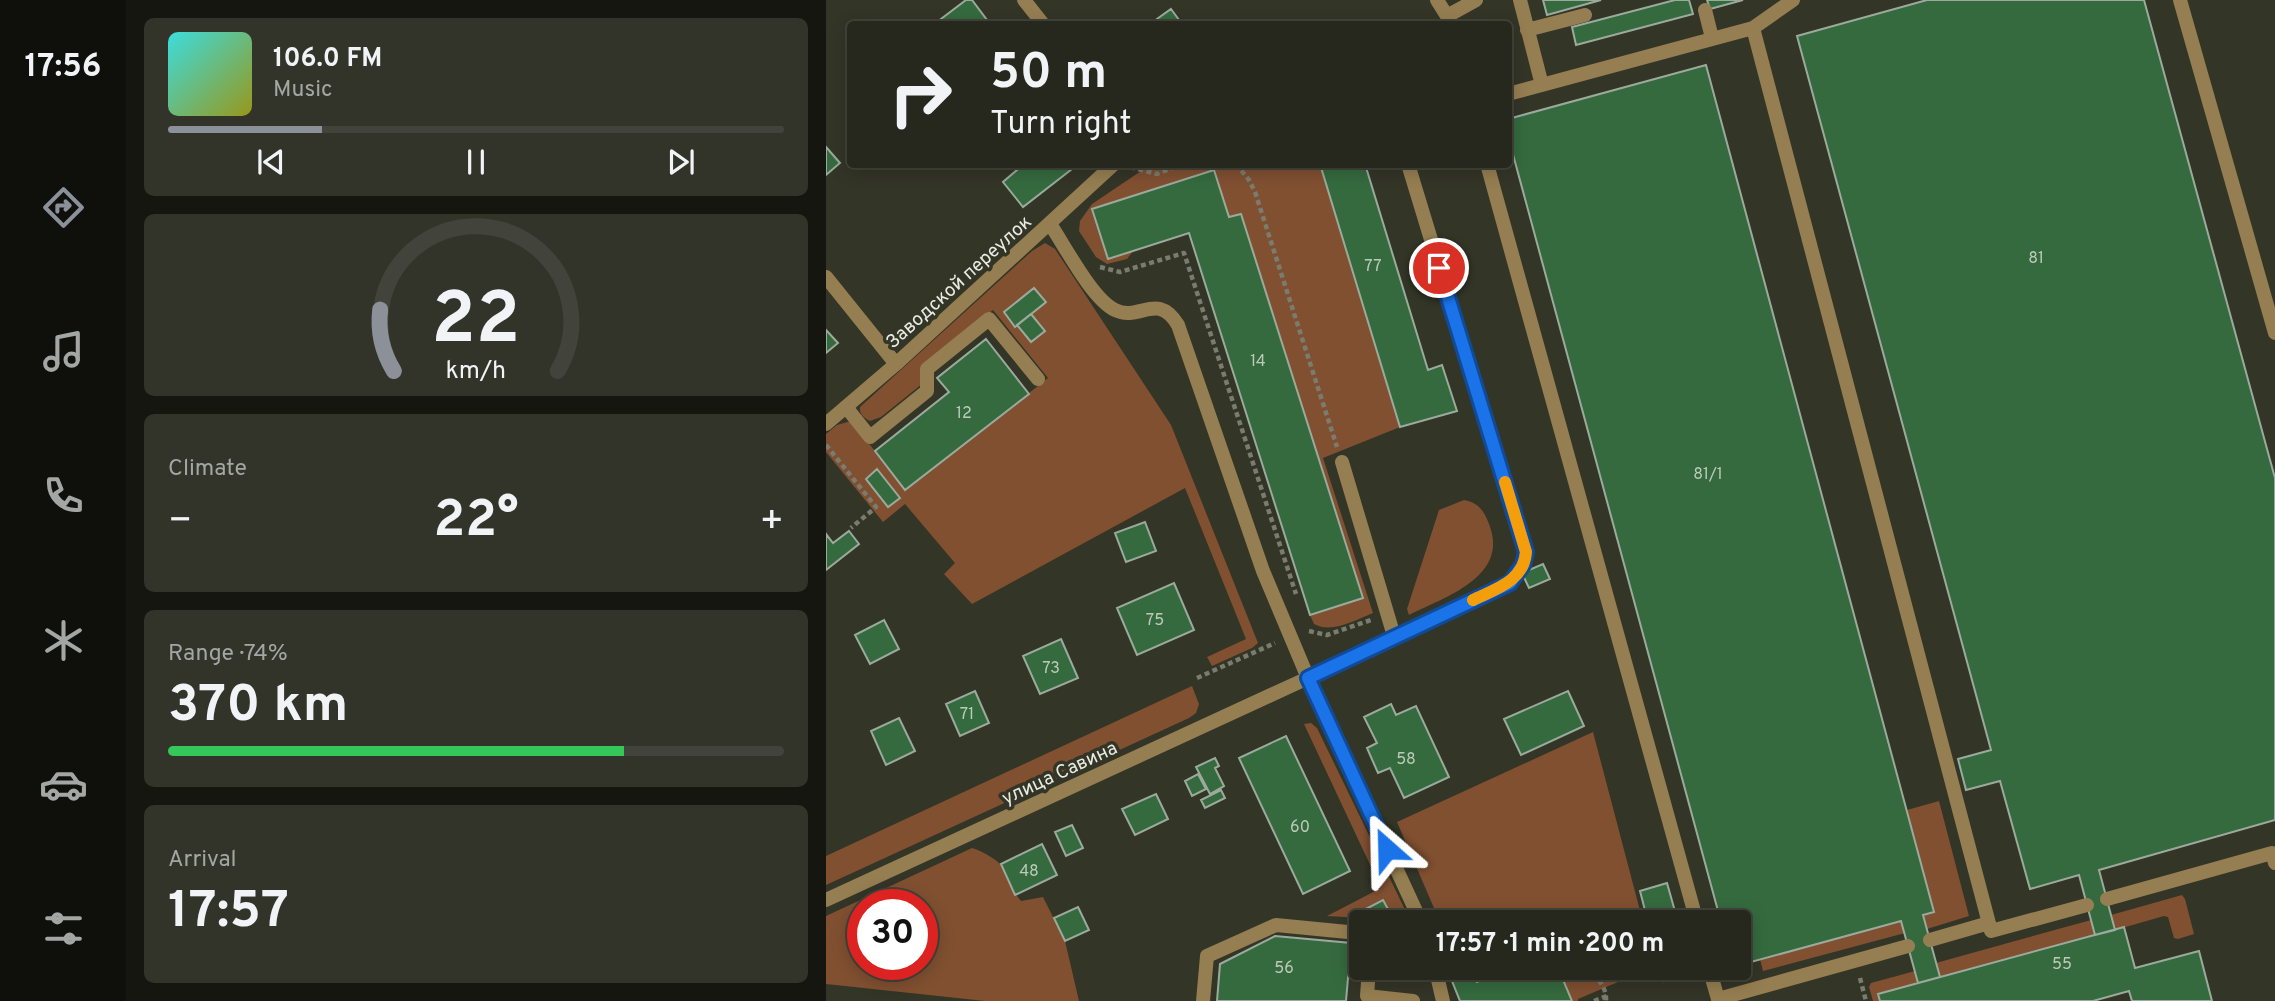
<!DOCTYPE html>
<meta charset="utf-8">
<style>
body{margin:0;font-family:Overpass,sans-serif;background:#32342a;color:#f1f3f6;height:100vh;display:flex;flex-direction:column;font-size:26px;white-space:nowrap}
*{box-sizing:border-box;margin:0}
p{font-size:23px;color:#a4a6a4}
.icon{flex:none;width:38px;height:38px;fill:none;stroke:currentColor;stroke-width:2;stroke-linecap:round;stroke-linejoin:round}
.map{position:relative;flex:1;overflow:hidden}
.drawer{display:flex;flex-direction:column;gap:18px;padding:18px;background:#151610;width:700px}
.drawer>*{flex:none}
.banner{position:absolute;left:21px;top:21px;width:665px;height:147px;border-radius:7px;box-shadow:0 4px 18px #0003,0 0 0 2px #42443b;background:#26281d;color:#f1f3f6;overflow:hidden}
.speed{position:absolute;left:21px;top:889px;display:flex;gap:14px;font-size:35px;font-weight:700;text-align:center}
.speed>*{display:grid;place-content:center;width:91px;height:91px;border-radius:50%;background:#26281d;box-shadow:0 4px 18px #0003,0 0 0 2px #42443b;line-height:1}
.speed .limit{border:10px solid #d22;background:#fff;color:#111}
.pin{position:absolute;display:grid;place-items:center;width:60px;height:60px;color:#fff;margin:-30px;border:4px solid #fff;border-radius:50%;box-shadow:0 2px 7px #0007}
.me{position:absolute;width:77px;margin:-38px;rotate:335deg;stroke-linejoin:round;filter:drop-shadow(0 0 5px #0008)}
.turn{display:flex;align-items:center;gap:24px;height:147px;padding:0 28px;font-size:32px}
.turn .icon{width:91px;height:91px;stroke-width:2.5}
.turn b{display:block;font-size:49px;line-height:60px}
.big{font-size:52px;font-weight:700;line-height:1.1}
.drawer .widget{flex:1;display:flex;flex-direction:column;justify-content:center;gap:10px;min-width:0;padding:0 24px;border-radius:10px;background:#32342a}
.drawer .dial{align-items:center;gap:0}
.dial svg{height:182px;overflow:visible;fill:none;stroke:#42443b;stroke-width:7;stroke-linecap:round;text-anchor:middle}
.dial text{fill:#f1f3f6;stroke:none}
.song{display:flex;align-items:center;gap:21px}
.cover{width:84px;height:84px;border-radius:10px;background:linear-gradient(135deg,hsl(180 70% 55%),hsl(60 70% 35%))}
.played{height:7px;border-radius:4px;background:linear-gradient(90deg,#8c9099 25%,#42443b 25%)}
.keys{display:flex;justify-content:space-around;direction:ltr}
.heat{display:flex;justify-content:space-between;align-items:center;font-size:38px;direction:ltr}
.charge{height:10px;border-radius:5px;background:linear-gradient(90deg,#34c759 74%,#42443b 0)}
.trip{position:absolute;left:523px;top:910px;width:402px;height:70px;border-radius:7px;background:#26281d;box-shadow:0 4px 18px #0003,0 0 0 2px #42443b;font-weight:700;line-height:70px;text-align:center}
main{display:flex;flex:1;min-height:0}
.dock{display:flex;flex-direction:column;width:126px;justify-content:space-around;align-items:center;background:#0f100c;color:#a4a6a4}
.dock .icon{width:49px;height:49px}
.dock .on{color:#8c9099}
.dock b{font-size:32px;color:#f1f3f6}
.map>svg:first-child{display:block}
.green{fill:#815031;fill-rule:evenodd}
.building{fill:#356a3e;stroke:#9baa9d;stroke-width:2}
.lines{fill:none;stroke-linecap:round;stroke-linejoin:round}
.path{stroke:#7a7c70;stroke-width:4.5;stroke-dasharray:5 3.5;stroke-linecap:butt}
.lane{stroke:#957e51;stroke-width:14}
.street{stroke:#957e51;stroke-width:14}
.route-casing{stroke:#114b97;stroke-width:18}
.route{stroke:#1a73e8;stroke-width:12}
.slow{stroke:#f59e0b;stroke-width:12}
.labels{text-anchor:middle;stroke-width:7;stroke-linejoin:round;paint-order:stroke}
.number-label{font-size:16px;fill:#bccbb9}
.street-label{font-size:19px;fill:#e9ebe2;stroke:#333527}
</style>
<main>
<nav class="dock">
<b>17:56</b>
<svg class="icon on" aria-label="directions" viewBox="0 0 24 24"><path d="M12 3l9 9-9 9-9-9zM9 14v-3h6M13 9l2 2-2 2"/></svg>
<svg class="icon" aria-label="music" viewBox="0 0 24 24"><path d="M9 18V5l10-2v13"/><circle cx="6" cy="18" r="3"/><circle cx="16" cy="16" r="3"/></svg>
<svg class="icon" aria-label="phone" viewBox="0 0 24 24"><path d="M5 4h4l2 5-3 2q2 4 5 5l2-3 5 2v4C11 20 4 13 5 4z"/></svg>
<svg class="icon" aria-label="climate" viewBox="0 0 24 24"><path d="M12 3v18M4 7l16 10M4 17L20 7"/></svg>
<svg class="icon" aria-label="car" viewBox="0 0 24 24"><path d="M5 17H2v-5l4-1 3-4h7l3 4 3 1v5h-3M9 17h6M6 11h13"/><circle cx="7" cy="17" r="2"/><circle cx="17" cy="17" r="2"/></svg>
<svg class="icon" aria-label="filters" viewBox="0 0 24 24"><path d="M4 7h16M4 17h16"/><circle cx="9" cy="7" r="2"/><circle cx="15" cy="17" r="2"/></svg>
</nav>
<section class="drawer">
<div class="widget">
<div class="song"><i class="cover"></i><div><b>106.0 FM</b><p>Music</p></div></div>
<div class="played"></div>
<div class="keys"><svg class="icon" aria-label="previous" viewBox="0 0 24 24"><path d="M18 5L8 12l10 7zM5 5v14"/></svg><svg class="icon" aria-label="pause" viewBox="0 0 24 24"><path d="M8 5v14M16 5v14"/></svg><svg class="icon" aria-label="next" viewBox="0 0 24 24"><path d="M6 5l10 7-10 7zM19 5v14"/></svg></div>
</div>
<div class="widget dial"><svg viewBox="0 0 100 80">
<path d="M14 69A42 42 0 1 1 86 69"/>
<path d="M14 69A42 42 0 0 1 8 42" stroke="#8c9099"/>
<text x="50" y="56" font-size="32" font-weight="700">22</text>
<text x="50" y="72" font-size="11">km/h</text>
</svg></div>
<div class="widget"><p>Climate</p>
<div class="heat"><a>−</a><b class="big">22°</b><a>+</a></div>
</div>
<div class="widget"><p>Range · 74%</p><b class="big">370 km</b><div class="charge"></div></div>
<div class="widget"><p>Arrival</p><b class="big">17:57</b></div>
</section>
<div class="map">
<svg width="1449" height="1001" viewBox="0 0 1449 1001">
<rect width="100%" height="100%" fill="#333527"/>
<!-- green -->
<path class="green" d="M324,165H494L574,427L497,458L547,613C529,620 506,634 488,624L484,615L415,214L282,259L307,251L301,259L281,264L270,257L253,231L254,221L266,204Z
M219,243L229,249L345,425L432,643L426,648L386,666L381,657L420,639L359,488L146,604L118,574L129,563L79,504L57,522L0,452V434L11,425L25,421L80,490L222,378L167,310L97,365L96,384L55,417L44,421C38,418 33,414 34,407L206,251Z
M638,500C653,503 658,511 663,524C684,577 619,597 583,615L581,609L613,510Z
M366,686L373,704L370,713L363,718L0,885V856Z
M485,723L491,728L585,922H569L557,900L534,912L537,918L501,916L555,888L478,724Z
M767,732L817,922H614L571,822Z
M1113,801L1143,916L1101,929L1097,915L1108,911L1081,810Z
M146,848C154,850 170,859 175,865C184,876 186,891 195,901L217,897L239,941L253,1001H159L0,984V916ZM37,905H96V964H37Z
M1356,895L1359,899L1368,934L1352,939L1348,938L1342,917L1338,916L1289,930L1285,915Z
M1265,920L1269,935L1114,977L1110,963Z
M1075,921L1079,933L937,971L934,959Z
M732,968H825L752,999V1001H746Z
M1089,971L1092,983L1052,994L1054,1001H1047L1043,987L1045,983Z"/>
<!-- building -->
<path class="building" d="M140,0H146L164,24H119L115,19Z
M717,0H775L721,15Z
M849,0H863L867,14L750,45L746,27Z
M881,0H917L884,9Z
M1101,0H1318L1449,478V820L1273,870L1289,930L1269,935L1253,875L1204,889L1174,781L1140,790L1132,759L1165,750L971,36Z
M345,9L356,24H324Z
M880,65L1108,912L1097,915L1114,977L1092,983L1075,921L914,965V922H895L682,136V119Z
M0,147L14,163L0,175Z
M198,164H243L246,169L197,207L177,182Z
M494,164H539L602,370L616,365L631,411L574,427Z
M388,170L403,217L415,214L537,598L484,615L363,233L282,259L266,209Z
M208,288L220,302L189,327L178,312Z
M205,314L219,331L205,342L191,325Z
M0,330L12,343L0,353Z
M160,339L203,394L79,490L49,451L123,392L111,378Z
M51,469L74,498L62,507L40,479Z
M319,522L330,551L300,562L289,533Z
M23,531L33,544L0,570V534L7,543Z
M717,564L724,579L703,588L696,573Z
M348,583L368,630L311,655L291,608Z
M58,620L73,649L44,664L29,635Z
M235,639L252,678L214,694L197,656Z
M149,691L163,723L134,736L120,704Z
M742,691L758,726L695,755L678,719Z
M565,704L570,715L590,706L623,777L578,798L564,768L552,773L541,748L551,743L538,717Z
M73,718L89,751L60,765L45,731Z
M460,736L524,871L477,894L413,758Z
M389,758L393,766L389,768L398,786L384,794L370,767Z
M372,774L380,789L366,796L359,781Z
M395,790L399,798L379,808L375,800Z
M330,794L342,819L309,835L296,809Z
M246,825L257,848L240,856L229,832Z
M216,844L231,875L189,895L175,864Z
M841,883L852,922H822L814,891Z
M557,900L569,922H540L534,912Z
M252,907L263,930L239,941L228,918Z
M1298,927L1309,968L1373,951L1386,1001H1306L1303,991L1267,1001H1054L1052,994Z
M449,936L525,943L520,1001H391L394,964Z
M683,968H732L746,1001H634L626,981L646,972L651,982Z
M834,968H864L865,974L838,981Z"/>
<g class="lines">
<!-- path -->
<path class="path" d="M410,164L423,180L429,192L511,447
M304,167L331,174L356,164
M274,267L294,272L358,253L470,594
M0,445L50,507L25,528
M483,631L501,635L545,620
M371,678L449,643
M761,968C771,977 781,987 780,1001
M1034,978L1040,1001
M768,1001L781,996"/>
<!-- lane -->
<path class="lane" d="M611,0L621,16
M694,0L716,85
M967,0L927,28L1165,931L1261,905
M1354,0L1449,333
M879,10L886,38
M624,24L621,16L650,0
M701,30L759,15
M682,94L927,28
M661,164L871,922
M20,407L44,437L101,391V369L163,319L212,379
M516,462L568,636
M482,678L683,583L697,565L700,552L582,164
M1281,899L1446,853L1449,863
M1104,940L1163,923
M543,968L541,996L587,1001
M883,968L892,999L1082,946
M377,1001L381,956L450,925L532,933L536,940"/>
<!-- street -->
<path class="street" d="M198,0L217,24
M224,224C239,246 266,299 289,310C314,322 331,291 352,325L437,571L482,678L595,922
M0,277L70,364
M0,424L70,364L288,164
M0,900L482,678
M612,968V980L617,1001"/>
</g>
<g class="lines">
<!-- route casing -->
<g class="route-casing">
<path id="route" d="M561,849L482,678L684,583L697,565L700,552L613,268"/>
</g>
<!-- route -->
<use href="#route" class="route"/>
<!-- slow -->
<path class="slow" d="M647,600C670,589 698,581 700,552L679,482"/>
</g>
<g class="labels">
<!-- number labels -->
<g class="number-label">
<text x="1210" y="263">81</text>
<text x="547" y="271">77</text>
<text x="432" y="366">14</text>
<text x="138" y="418">12</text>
<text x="882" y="479">81/1</text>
<text x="329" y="625">75</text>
<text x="225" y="673">73</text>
<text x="141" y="719">71</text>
<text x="580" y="764">58</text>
<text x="474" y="832">60</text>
<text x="203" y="876">48</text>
<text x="1236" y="969">55</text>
<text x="458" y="973">56</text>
</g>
<!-- street labels -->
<g class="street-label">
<text transform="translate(132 281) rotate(-42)" y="7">Заводской переулок</text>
<text transform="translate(233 772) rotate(-25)" y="7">улица Савина</text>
</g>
</g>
</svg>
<div class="speed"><div class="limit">30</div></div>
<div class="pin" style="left:613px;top:268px;background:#d93025"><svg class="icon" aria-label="arrive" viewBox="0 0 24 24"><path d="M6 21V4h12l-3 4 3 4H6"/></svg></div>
<svg class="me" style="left:561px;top:849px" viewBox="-20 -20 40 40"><path d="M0-17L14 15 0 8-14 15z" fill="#1a73e8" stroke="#fff" stroke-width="4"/></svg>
<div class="trip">17:57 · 1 min · 200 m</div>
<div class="banner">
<div class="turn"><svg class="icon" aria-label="right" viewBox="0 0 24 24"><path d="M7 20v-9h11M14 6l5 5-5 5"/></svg><div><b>50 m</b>Turn right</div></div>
</div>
</div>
</main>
